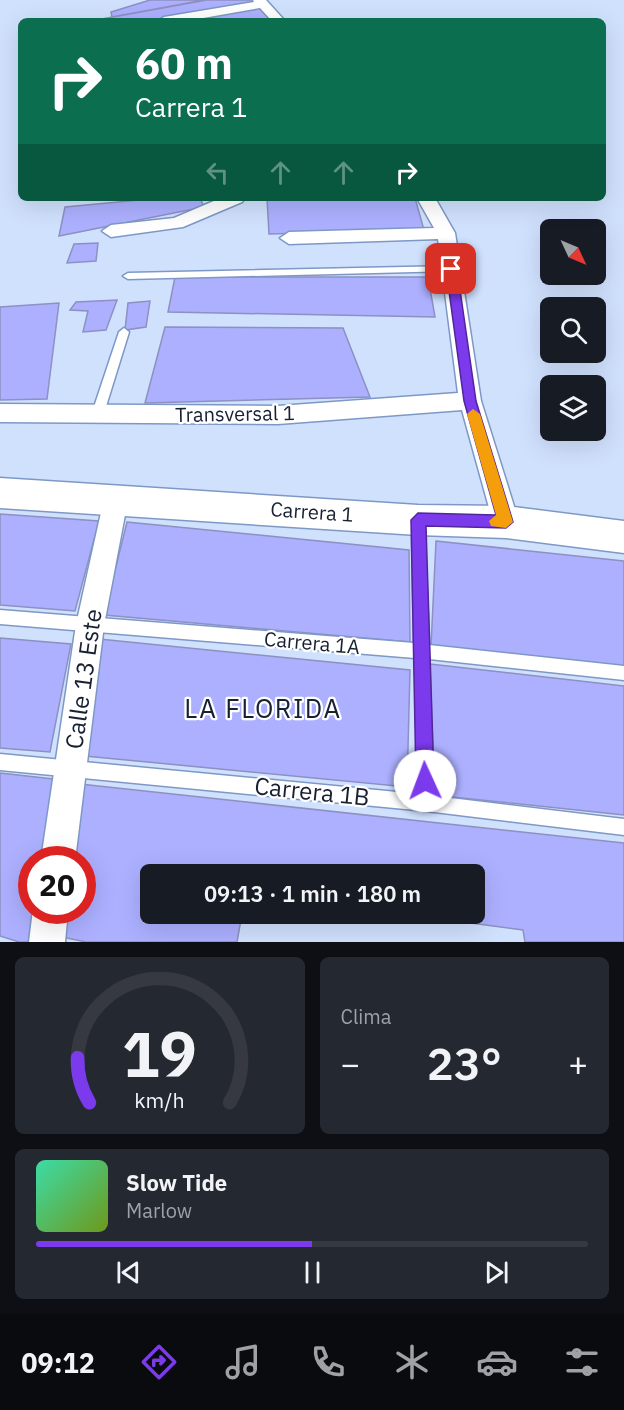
<!DOCTYPE html>
<html lang="es">
<meta charset="utf-8">
<style>
body{margin:0;font-family:"IBM Plex Sans",sans-serif;background:#242831;color:#f1f3f6;height:100vh;display:flex;flex-direction:column;font-size:22px;white-space:nowrap}
*{box-sizing:border-box;margin:0}
p{font-size:20px;color:#9ea1a6}
.icon{flex:none;width:33px;height:33px;fill:none;stroke:currentColor;stroke-width:2;stroke-linecap:round;stroke-linejoin:round}
.map{position:relative;height:942px;overflow:hidden}
.side{display:flex;flex-direction:column;gap:15px;padding:15px;background:#0d0f14;flex:1}
.side>*{flex:none}
.hud{position:absolute;left:18px;top:18px;width:588px;height:183px;border-radius:9px;box-shadow:0 6px 24px #0002;background:#0b6e4f;color:#fff;overflow:hidden}
.needle{width:39px;rotate:134deg}
.fabs{position:absolute;left:540px;top:219px;display:grid;gap:12px}
.fabs a{display:grid;place-items:center;width:66px;height:66px;border-radius:9px;background:#171b24;box-shadow:0 6px 24px #0002;font-size:30px}
.speed{position:absolute;left:18px;top:846px;display:flex;gap:12px;font-size:30px;font-weight:700;text-align:center}
.speed>*{display:grid;place-content:center;width:78px;height:78px;border-radius:50%;background:#171b24;box-shadow:0 6px 24px #0002;line-height:1}
.speed .limit{border:9px solid #d22;background:#fff;color:#111}
.pin{position:absolute;display:grid;place-items:center;width:51px;height:51px;color:#fff;margin:-26px;border-radius:12px;box-shadow:0 3px 9px #0006}
.me{position:absolute;width:66px;margin:-33px;rotate:358deg;stroke-linejoin:round;filter:drop-shadow(0 0 4px #0008)}
.turn{display:flex;align-items:center;gap:21px;height:126px;padding:0 18px;font-size:27px}
.turn .icon{width:78px;height:78px;stroke-width:2.5}
.turn b{display:block;font-size:42px;line-height:51px}
.lanes{display:flex;align-items:center;height:57px;padding:0 18px;background:#0003;justify-content:center;gap:30px;direction:ltr}
.lanes .off{opacity:.35}
.big{font-size:45px;font-weight:600;line-height:1.1}
.side .widget{flex:1;display:flex;flex-direction:column;justify-content:center;gap:9px;min-width:0;padding:0 21px;border-radius:9px;background:#242831}
.side .dial{align-items:center;gap:0}
.dial svg{height:156px;overflow:visible;fill:none;stroke:#363941;stroke-width:7;stroke-linecap:round;text-anchor:middle}
.dial text{fill:#f1f3f6;stroke:none}
.song{display:flex;align-items:center;gap:18px}
.cover{width:72px;height:72px;border-radius:9px;background:linear-gradient(135deg,hsl(160 70% 55%),hsl(80 70% 35%))}
.played{height:6px;border-radius:3px;background:linear-gradient(90deg,#7c3aed 50%,#363941 50%)}
.keys{display:flex;justify-content:space-around;direction:ltr}
.heat{display:flex;justify-content:space-between;align-items:center;font-size:33px;direction:ltr}
.side .tiles{flex:1;display:grid;gap:15px;grid-template-columns:1fr 1fr}
.widget:last-child{grid-column:span 2}
.trip{position:absolute;left:140px;top:864px;width:345px;height:60px;border-radius:9px;background:#171b24;box-shadow:0 6px 24px #0002;font-weight:600;line-height:60px;text-align:center}
.menu{display:flex;height:96px;justify-content:space-around;align-items:center;background:#090b0e;color:#9ea1a6}
.menu .icon{width:42px;height:42px}
.menu .active{color:#7c3aed}
.menu b{font-size:27px;color:#f1f3f6}
.map>svg:first-child{display:block}
.building{fill:#acb0ff;stroke:#8d90c1;stroke-width:1.5}
.lines{fill:none;stroke-linecap:round;stroke-linejoin:round}
.lane-casing{stroke:#7e98c5;stroke-width:3}
.street-casing{stroke:#7e98c5;stroke-width:3}
.secondary-casing{stroke:#7e98c5;stroke-width:3}
.lane{fill:#fff;fill-rule:evenodd}
.street{fill:#fff;fill-rule:evenodd}
.secondary{fill:#fff;fill-rule:evenodd}
.route{fill:#7c3aed;stroke:#51269a;stroke-width:1.5}
.slow{fill:#f59e0b}
.labels{text-anchor:middle;stroke-width:4.5;stroke-linejoin:round;paint-order:stroke}
.street-label{font-size:20px;fill:#172132;stroke:#fff}
.near-street-label{font-size:24px;fill:#172132;stroke:#fff}
.near-neighbourhood-label{font-size:26px;letter-spacing:1.5px;fill:#172132;stroke:#fff}
</style>
<div class="map">
<svg width="624" height="942" viewBox="0 0 624 942">
<rect width="100%" height="100%" fill="#d0e1fe"/>
<!-- building -->
<path class="building" d="M150,0H204L112,17L111,12Z
M207,0H253L256,3L152,21L96,20Z
M259,8L272,21H186Z
M161,198H200L204,207L59,236L65,207Z
M267,198H415L424,230L269,234Z
M98,243L96,261L67,263L74,244Z
M175,277H428L435,317L168,312Z
M117,300L106,330L83,332L88,311L70,310L76,302Z
M150,301L146,327L125,330L128,303Z
M59,303L47,399L0,400V307Z
M165,327L343,328L370,397L145,403Z
M0,514L99,521L75,611L0,605Z
M127,522L409,550L410,642L104,615Z
M436,541L624,561V667L431,646Z
M0,638L71,644L50,752L0,748Z
M99,639L410,670L407,787L85,756Z
M430,664L624,686V815L433,795Z
M0,773L62,780L48,860H32V910H39L33,942H19L0,936Z
M80,784L624,843V942H525L523,930L403,914H474V874H150V914H242L237,942H86L62,937L65,910H82V860H71Z"/>
<g class="lines">
<!-- lane casing -->
<g class="lane-casing">
<path id="lane" d="M451,266L454,267V271L128,279L123,276L128,273Z
M124,328L129,332L103,416L97,421L91,416L119,332Z
M418,515L422,517L424,521L429,645L624,666V680L429,659L434,796L624,819V835L426,811L0,770V754L418,794L415,658L0,624V610L414,643L412,521L414,517Z"/>
</g>
<!-- street casing -->
<g class="street-casing">
<path id="street" d="M253,0H266L285,21H272L260,8L186,21H158L164,17L254,2Z
M221,198H245L242,202L183,227L111,237L102,231L111,225L174,218Z
M417,198H435L455,233L481,401L519,522L515,530L506,533L497,530L493,522L462,410L278,424L0,422V404L278,406L458,393L438,239L289,244L280,238L289,232L434,228Z
M116,488L125,491L128,499L104,625L75,860H41L76,625L104,499L107,491Z
M33,910H68L65,942H29Z"/>
</g>
<!-- secondary casing -->
<g class="secondary-casing">
<path id="secondary" d="M0,478L418,505L506,506L624,521V553L506,538L418,535L0,508Z"/>
</g>
<!-- lane -->
<use href="#lane" class="lane"/>
<!-- street -->
<use href="#street" class="street"/>
<!-- secondary -->
<use href="#secondary" class="secondary"/>
</g>
<!-- route -->
<path class="route" d="M451,265L457,269L476,401L513,522L506,528L426,526L434,781L432,788L425,790L419,788L416,781L411,520L418,513L496,515L464,401L446,269Z"/>
<!-- slow -->
<path class="slow" d="M473,409L480,414L513,522L506,528L491,526L489,521L496,515L467,414Z"/>
<g class="labels">
<!-- street labels -->
<g class="street-label">
<text transform="translate(235 414) rotate(-1)" y="7">Transversal 1</text>
<text transform="translate(312 512) rotate(4)" y="7">Carrera 1</text>
<text transform="translate(312 643) rotate(5)" y="7">Carrera 1A</text>
</g>
<!-- near-street labels -->
<g class="near-street-label">
<text transform="translate(84 679) rotate(-82)" y="8">Calle 13 Este</text>
<text transform="translate(312 792) rotate(6)" y="8">Carrera 1B</text>
</g>
<!-- near-neighbourhood labels -->
<g class="near-neighbourhood-label">
<text x="263" y="718">LA FLORIDA</text>
</g>
</g>
</svg>
<div class="fabs">
<a><svg class="needle" viewBox="-14 -14 28 28"><path d="M0-13l5 13h-10z" fill="#e53935"/><path d="M0 13l5-13h-10z" fill="#9ea1a6"/></svg></a>
<a><svg class="icon" aria-label="search" viewBox="0 0 24 24"><circle cx="10" cy="10" r="6"/><path d="M15 15l6 6"/></svg></a>
<a><svg class="icon" aria-label="layers" viewBox="0 0 24 24"><path d="M12 4l9 5-9 5-9-5zM3 14l9 5 9-5"/></svg></a>
</div>
<div class="speed"><div class="limit">20</div></div>
<div class="pin" style="left:451px;top:269px;background:#d93025"><svg class="icon" aria-label="arrive" viewBox="0 0 24 24"><path d="M6 21V4h12l-3 4 3 4H6"/></svg></div>
<svg class="me" style="left:425px;top:781px" viewBox="-20 -20 40 40"><circle r="19" fill="#fff"/><path d="M0-13L10 11 0 6-10 11z" fill="#7c3aed"/></svg>
<div class="trip">09:13 · 1 min · 180 m</div>
<div class="hud">
<div class="turn"><svg class="icon" aria-label="right" viewBox="0 0 24 24"><path d="M7 20v-9h11M14 6l5 5-5 5"/></svg><div><b>60 m</b>Carrera 1</div></div>
<div class="lanes"><svg class="icon off" aria-label="left" viewBox="0 0 24 24"><path d="M17 20v-9H6M10 6l-5 5 5 5"/></svg><svg class="icon off" aria-label="ahead" viewBox="0 0 24 24"><path d="M12 20V5M6 11l6-6 6 6"/></svg><svg class="icon off" aria-label="ahead" viewBox="0 0 24 24"><path d="M12 20V5M6 11l6-6 6 6"/></svg><svg class="icon" aria-label="right" viewBox="0 0 24 24"><path d="M7 20v-9h11M14 6l5 5-5 5"/></svg></div>
</div>
</div>
<section class="side">
<div class="tiles">
<div class="widget dial"><svg viewBox="0 0 100 80">
<path d="M14 69A42 42 0 1 1 86 69"/>
<path d="M14 69A42 42 0 0 1 8 46" stroke="#7c3aed"/>
<text x="50" y="56" font-size="32" font-weight="700">19</text>
<text x="50" y="72" font-size="11">km/h</text>
</svg></div>
<div class="widget"><p>Clima</p>
<div class="heat"><a>−</a><b class="big">23°</b><a>+</a></div>
</div>
<div class="widget">
<div class="song"><i class="cover"></i><div><b>Slow Tide</b><p>Marlow</p></div></div>
<div class="played"></div>
<div class="keys"><svg class="icon" aria-label="previous" viewBox="0 0 24 24"><path d="M18 5L8 12l10 7zM5 5v14"/></svg><svg class="icon" aria-label="pause" viewBox="0 0 24 24"><path d="M8 5v14M16 5v14"/></svg><svg class="icon" aria-label="next" viewBox="0 0 24 24"><path d="M6 5l10 7-10 7zM19 5v14"/></svg></div>
</div>
</div>
</section>
<nav class="menu">
<b>09:12</b>
<svg class="icon active" aria-label="directions" viewBox="0 0 24 24"><path d="M12 3l9 9-9 9-9-9zM9 14v-3h6M13 9l2 2-2 2"/></svg>
<svg class="icon" aria-label="music" viewBox="0 0 24 24"><path d="M9 18V5l10-2v13"/><circle cx="6" cy="18" r="3"/><circle cx="16" cy="16" r="3"/></svg>
<svg class="icon" aria-label="phone" viewBox="0 0 24 24"><path d="M5 4h4l2 5-3 2q2 4 5 5l2-3 5 2v4C11 20 4 13 5 4z"/></svg>
<svg class="icon" aria-label="climate" viewBox="0 0 24 24"><path d="M12 3v18M4 7l16 10M4 17L20 7"/></svg>
<svg class="icon" aria-label="car" viewBox="0 0 24 24"><path d="M5 17H2v-5l4-1 3-4h7l3 4 3 1v5h-3M9 17h6M6 11h13"/><circle cx="7" cy="17" r="2"/><circle cx="17" cy="17" r="2"/></svg>
<svg class="icon" aria-label="filters" viewBox="0 0 24 24"><path d="M4 7h16M4 17h16"/><circle cx="9" cy="7" r="2"/><circle cx="15" cy="17" r="2"/></svg>
</nav>
